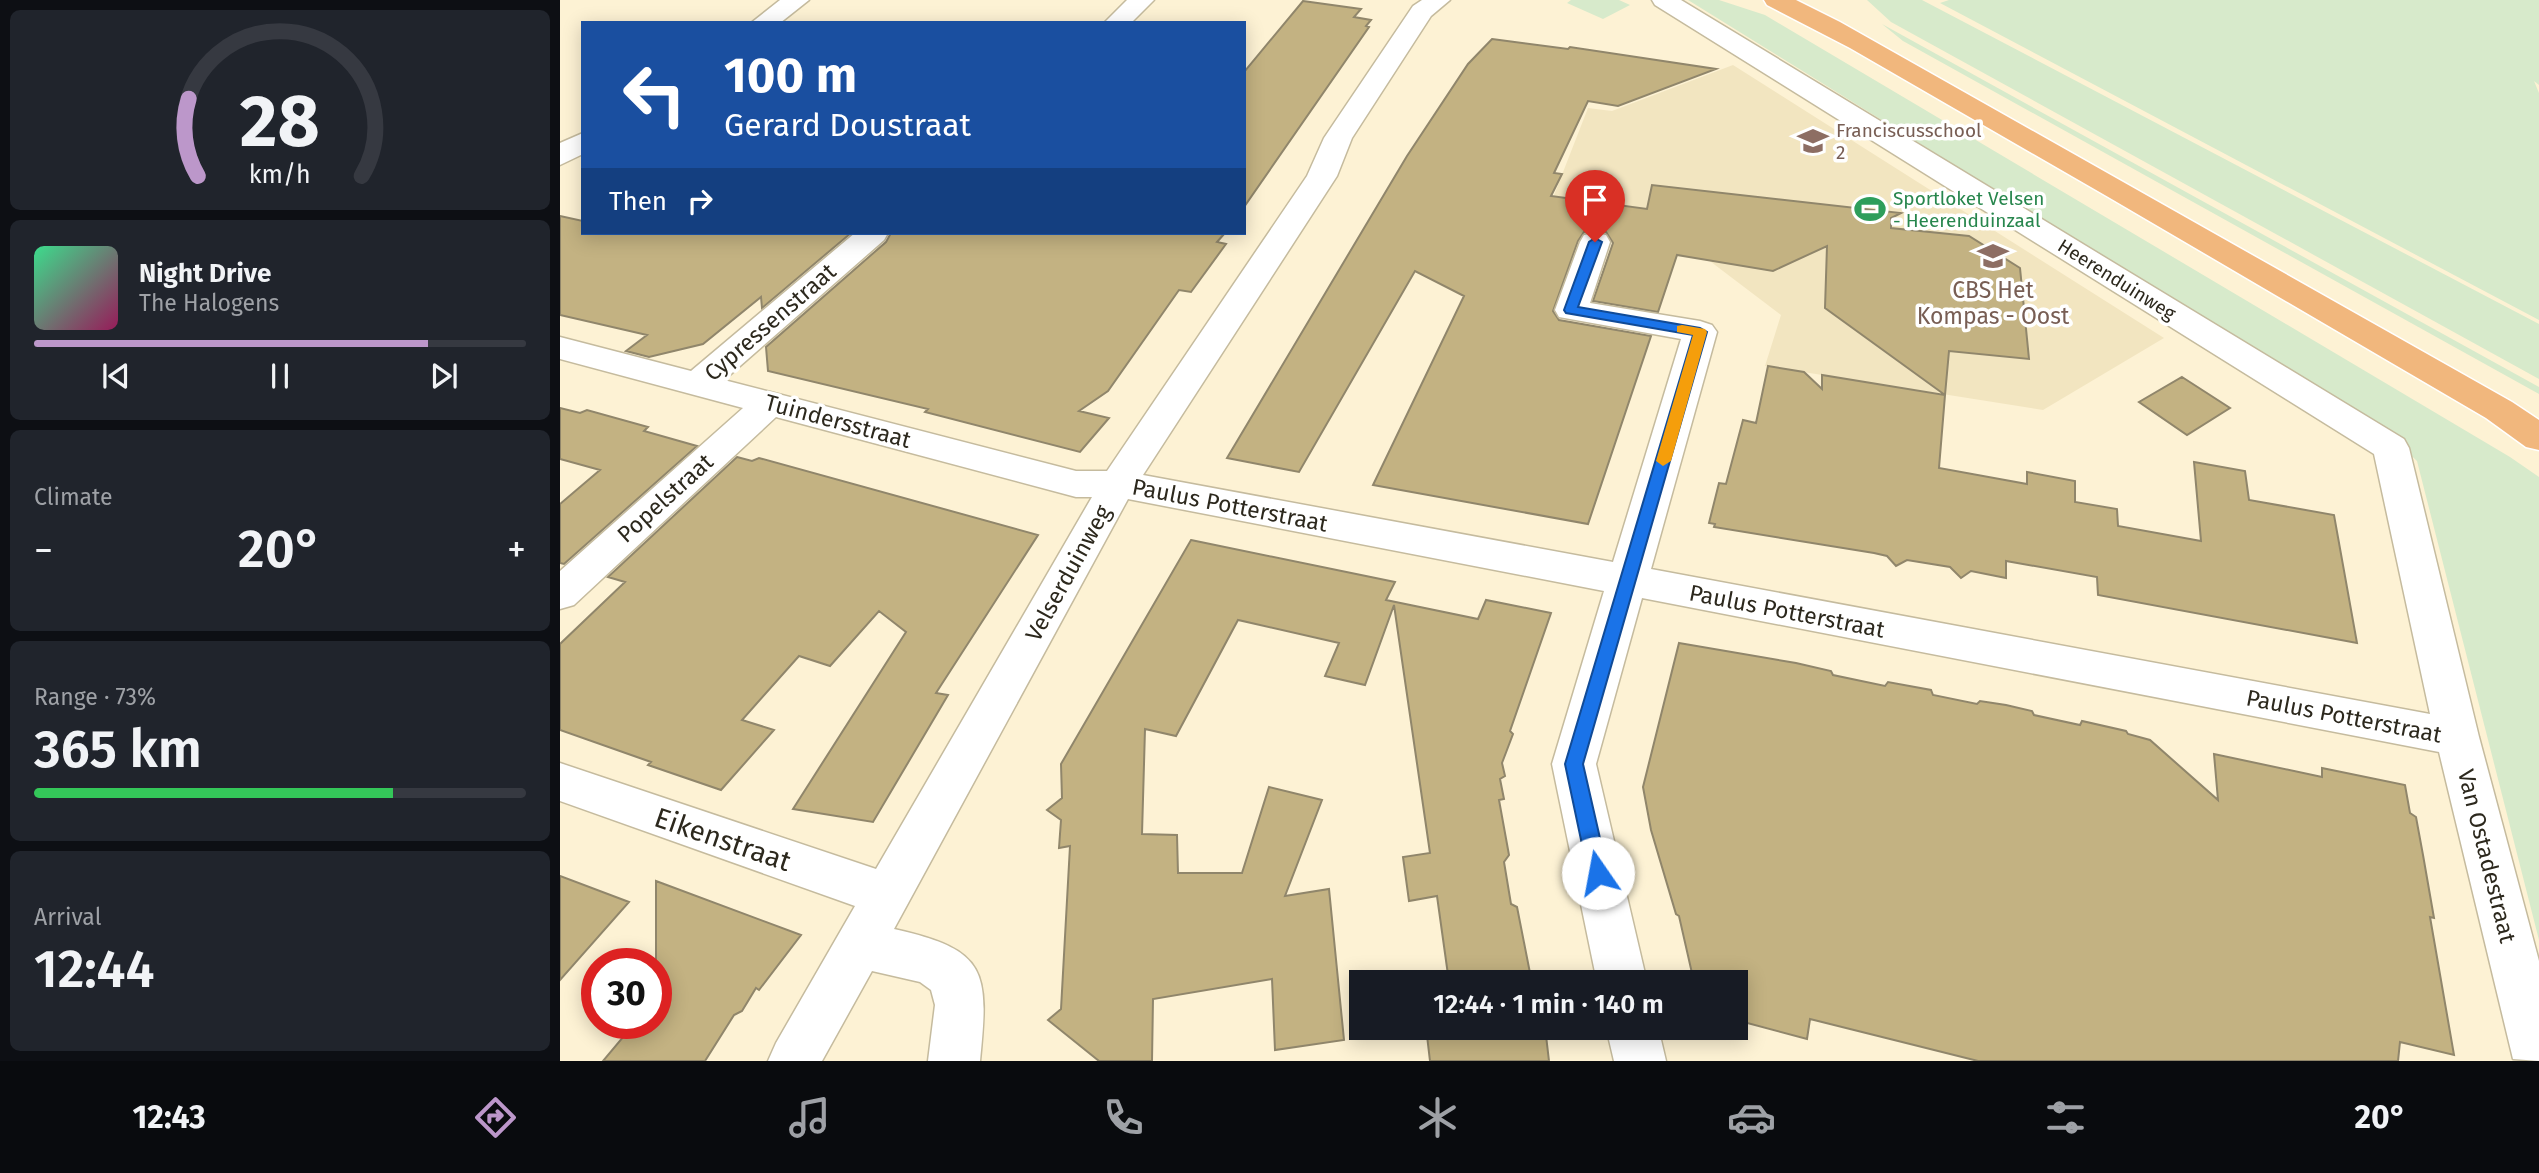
<!DOCTYPE html>
<meta charset="utf-8">
<style>
body{margin:0;font-family:"Fira Sans",sans-serif;background:#20242c;color:#f1f3f6;height:100vh;display:flex;flex-direction:column;font-size:26px;white-space:nowrap}
*{box-sizing:border-box;margin:0}
p{font-size:23px;color:#9ea1a6}
.icon{flex:none;width:38px;height:38px;fill:none;stroke:currentColor;stroke-width:2;stroke-linecap:round;stroke-linejoin:round}
.map{position:relative;flex:1;overflow:hidden}
.side{display:flex;flex-direction:column;gap:10px;padding:10px;background:#0d0f14;width:560px}
.side>*{flex:none}
.top-card{position:absolute;left:21px;top:21px;width:665px;height:214px;border-radius:0px;box-shadow:0 4px 18px #0003;background:#1a4fa0;color:#fff;overflow:hidden}
.speed{position:absolute;left:21px;top:948px;display:flex;gap:14px;font-size:35px;font-weight:700;text-align:center}
.speed>*{display:grid;place-content:center;width:91px;height:91px;border-radius:50%;background:#171b24;box-shadow:0 4px 18px #0003;line-height:1}
.speed .limit{border:10px solid #d22;background:#fff;color:#111}
.pin{position:absolute;display:grid;place-items:center;width:60px;height:60px;color:#fff;margin:-72px -30px;border-radius:50% 50% 50% 0;rotate:-45deg;box-shadow:0 0 7px #0007}
.pin .icon{rotate:45deg}
.me{position:absolute;width:77px;margin:-38px;rotate:348deg;stroke-linejoin:round;filter:drop-shadow(0 0 5px #0008)}
.turn{display:flex;align-items:center;gap:24px;height:147px;padding:0 28px;font-size:32px}
.turn .icon{width:91px;height:91px;stroke-width:2.5}
.turn b{display:block;font-size:49px;line-height:60px}
.then{display:flex;align-items:center;height:66px;padding:0 28px;background:#0003;gap:14px;font-size:26px}
.big{font-size:52px;font-weight:600;line-height:1.1}
.side .tile{flex:1;display:flex;flex-direction:column;justify-content:center;gap:10px;min-width:0;padding:0 24px;border-radius:10px;background:#20242c}
.side .dial{align-items:center;gap:0}
.dial svg{height:182px;overflow:visible;fill:none;stroke:#363941;stroke-width:7;stroke-linecap:round;text-anchor:middle}
.dial text{fill:#f1f3f6;stroke:none}
.song{display:flex;align-items:center;gap:21px}
.cover{width:84px;height:84px;border-radius:10px;background:linear-gradient(135deg,hsl(150 70% 55%),hsl(330 70% 35%))}
.played{height:7px;border-radius:4px;background:linear-gradient(90deg,#bc97ca 80%,#363941 80%)}
.keys{display:flex;justify-content:space-around;direction:ltr}
.heat{display:flex;justify-content:space-between;align-items:center;font-size:38px;direction:ltr}
.charge{height:10px;border-radius:5px;background:linear-gradient(90deg,#34c759 73%,#363941 0)}
.trip{position:absolute;left:789px;top:970px;width:399px;height:70px;border-radius:0px;background:#171b24;box-shadow:0 4px 18px #0003;font-weight:600;line-height:70px;text-align:center}
.dock{display:flex;height:112px;justify-content:space-around;align-items:center;background:#090b0e;color:#9ea1a6}
.dock .icon{width:49px;height:49px}
.dock .active{color:#bc97ca}
.dock b{font-size:32px;color:#f1f3f6}
main{display:flex;flex:1;min-height:0}
.map>svg:first-child{display:block}
.built{fill:#f2e5c0}
.green{fill:#d7eacb}
.building{fill:#c3b282;stroke:#90866b;stroke-width:2}
.lines{fill:none;stroke-linecap:round;stroke-linejoin:round}
.minor-casing{stroke:#c5bb9e;stroke-width:3}
.major-casing{stroke:#fff;stroke-width:3}
.minor{fill:#fff;fill-rule:evenodd}
.major{fill:#f1b77d;fill-rule:evenodd}
.route{fill:#1a73e8;stroke:#114b97;stroke-width:2}
.slow{fill:#f59e0b}
.labels{text-anchor:middle;stroke-width:7;stroke-linejoin:round;paint-order:stroke}
.far-education-label{font-size:19px;fill:#785e54;stroke:#fff;text-anchor:start}
.far-leisure-label{font-size:19px;fill:#27864d;stroke:#fff;text-anchor:start}
.far-street-label{font-size:19px;fill:#2c281d;stroke:#fff}
.education-label{font-size:23px;fill:#785e54;stroke:#fff}
.street-label{font-size:23px;fill:#2c281d;stroke:#fff}
.near-street-label{font-size:28px;fill:#2c281d;stroke:#fff}
</style>
<main>
<section class="side">
<div class="tile dial"><svg viewBox="0 0 100 80">
<path d="M14 69A42 42 0 1 1 86 69"/>
<path d="M14 69A42 42 0 0 1 10 35" stroke="#bc97ca"/>
<text x="50" y="56" font-size="32" font-weight="700">28</text>
<text x="50" y="72" font-size="11">km/h</text>
</svg></div>
<div class="tile">
<div class="song"><i class="cover"></i><div><b>Night Drive</b><p>The Halogens</p></div></div>
<div class="played"></div>
<div class="keys"><svg class="icon" aria-label="previous" viewBox="0 0 24 24"><path d="M18 5L8 12l10 7zM5 5v14"/></svg><svg class="icon" aria-label="pause" viewBox="0 0 24 24"><path d="M8 5v14M16 5v14"/></svg><svg class="icon" aria-label="next" viewBox="0 0 24 24"><path d="M6 5l10 7-10 7zM19 5v14"/></svg></div>
</div>
<div class="tile"><p>Climate</p>
<div class="heat"><a>−</a><b class="big">20°</b><a>+</a></div>
</div>
<div class="tile"><p>Range · 73%</p><b class="big">365 km</b><div class="charge"></div></div>
<div class="tile"><p>Arrival</p><b class="big">12:44</b></div>
</section>
<div class="map">
<svg width="1979" height="1061" viewBox="0 0 1979 1061">
<rect width="100%" height="100%" fill="#fdf2d4"/>
<!-- built -->
<path class="built" d="M1173,65L1604,338L1483,410L1205,366L1221,315L1130,246L982,226L1028,108L1052,111Z"/>
<!-- green -->
<path class="green" d="M1011,0H1059L1070,5L1043,19L1007,3Z
M1128,0H1159L1205,15L1950,457L1979,477V940L1857,461L1830,435Z
M1307,0H1362L1979,324V379L1331,22Z
M1389,0H1979V85L1974,81L1979,93V320L1380,3Z
M1322,24L1979,387V394L1343,41Z"/>
<!-- building -->
<path class="building" d="M743,1L801,9L794,17L811,20L806,26L809,27L684,207V72Z
M932,39L1008,49L1010,47L1156,69L1058,106L1028,101L994,173L1002,174L991,196L1087,209L1092,185L1341,213L1331,218V228L1409,236L1460,268L1469,359L1389,351L1385,395L1265,308L1267,246L1213,271L1117,255L1098,312L1033,301L1053,243L1046,232L1035,230L1024,232L1018,241L993,311L999,320L1091,336L1028,524L813,485L904,296L855,271L739,472L667,458L847,156L908,64Z
M0,216L23,221V233H291L202,308L201,297L143,344L89,357L66,351L87,335L0,315Z
M331,233H665L657,242L666,244L631,292L619,290L548,391L519,411L549,418L520,452L365,412L368,409L208,371L206,347L326,242Z
M1208,366L1244,372L1262,389V375L1385,395L1379,468L1467,484V472L1515,481V502L1557,509L1558,526L1641,541L1634,462L1685,471L1689,500L1774,515L1797,643L1538,595L1537,577L1446,561V578L1411,571L1401,578L1390,567L1347,560L1336,566L1327,556L1314,553L1154,527L1155,524L1149,523L1159,483L1166,484L1183,420L1196,423Z
M1622,377L1670,408L1627,435L1579,402Z
M0,408L20,413L27,410L88,427L84,431L137,446L4,564L0,563V504L40,470L0,459Z
M177,457L192,461L199,458L478,535L376,693L388,695L313,822L233,809L346,632L319,611L270,666L239,656L182,720L214,730L161,790L88,765L91,762L0,730V644L65,582L48,577Z
M631,540L835,582L826,600L918,619L926,600L991,613L950,731L953,734L942,763L945,776L940,779L944,799L939,800L949,855L944,862L951,904L957,907L970,973L979,972L980,982H889L877,896L849,901L843,857L870,853L834,605L805,685L765,676L779,643L678,620L616,736L585,729L582,834L617,835L618,873H682L709,787L762,800L725,896L769,889L784,1040L715,1050L712,979L593,999L592,1061H539L488,1020L501,1009L510,846L499,848L501,820L487,810L502,798L501,764Z
M1119,643L1236,663L1271,671L1273,675L1325,686L1328,682L1371,690L1373,695L1417,704L1420,701L1446,705L1472,711L1474,715L1520,725L1522,721L1566,731L1568,734L1590,740L1658,800L1654,754L1762,777V768L1845,785L1850,813L1856,817L1863,855L1874,918L1870,917L1894,1055L1840,1042L1838,1061H1418L1250,1019L1247,1039L1176,1020V982H1134L1119,916L1116,914L1091,830L1083,787Z
M0,876L69,902L0,980Z
M96,881L241,935L199,990L196,988L182,1011L174,1015L145,1061H43L74,1024H96Z
M866,1027H985L989,1061H870Z"/>
<g class="lines">
<!-- minor casing -->
<g class="minor-casing">
<path id="minor" d="M220,0H249L220,23H191Z
M567,0H594L571,23H544Z
M862,0H890L871,16L792,138L777,176L583,475L1053,562L1121,339L999,317L995,310L1020,242L1024,235L1035,233L1046,235L1050,242L1030,303L1140,321L1152,325L1157,332L1091,569L1870,714L1814,454L1095,5L1092,0H1121L1844,439L1849,448L1919,737L1979,961V1061L1953,1059L1879,752L1082,598L1036,764L1087,982H1037L992,764L1044,591L568,499L334,929C428,950 429,971 420,1061H368L375,1005L371,990L360,982L312,971L262,1061H208L216,1043L295,906L0,801V763L316,869L532,497H516L216,417L14,605L0,609V571L183,408L0,359V337L131,371L295,233H328L324,240L164,380L516,471H547L747,176L764,138L853,6Z
M23,133V154L0,165V143Z
M1046,1027H1098L1106,1061H1054Z"/>
</g>
<!-- major casing -->
<g class="major-casing">
<path id="major" d="M1204,0H1236L1280,22L1952,402L1979,420V450L1966,447L1926,418L1550,198L1290,48L1207,5Z"/>
</g>
<!-- minor -->
<use href="#minor" class="minor"/>
<!-- major -->
<use href="#major" class="major"/>
</g>
<!-- route -->
<path class="route" d="M1035,238L1042,242L1018,307L1140,328L1147,332L1023,764L1048,873L1045,879L1038,882L1031,879L1028,873L1005,764L1133,335L1006,313L1004,310L1029,242Z"/>
<!-- slow -->
<path class="slow" d="M1122,325L1145,329L1147,332L1111,461L1103,466L1096,461L1133,335L1117,332V326Z"/>
<!-- icons -->
<defs>
<g id="school-bare" transform="scale(2.415)"><path d="M0-5L7-2L0 1L-7-2ZM-4 1L0 2.5L4 1V4Q0 6-4 4Z" fill="#8d6e63" stroke="#fff" stroke-width="2.5" paint-order="stroke"/></g>
<g id="stadium-bare" transform="scale(2.415)"><path d="M0-5a6.5 5 0 1 0 0 10a6.5 5 0 1 0 0-10ZM-3.5-1.8h7v3.6h-7Z" fill="#2e9e5b" stroke="#fff" stroke-width="2.5" paint-order="stroke"/></g>
</defs>
<g fill-rule="evenodd">
<use href="#school-bare" x="1253" y="141"/>
<use href="#stadium-bare" x="1310" y="209"/>
<use href="#school-bare" x="1433" y="256"/>
</g>
<g class="labels">
<!-- far-education labels -->
<g class="far-education-label">
<text x="1276" y="137">Franciscusschool<tspan x="1276" dy="22">2</tspan></text>
</g>
<!-- far-leisure labels -->
<g class="far-leisure-label">
<text x="1333" y="205">Sportloket Velsen<tspan x="1333" dy="22">- Heerenduinzaal</tspan></text>
</g>
<!-- far-street labels -->
<g class="far-street-label">
<text transform="translate(1557 279) rotate(32)" y="7">Heerenduinweg</text>
</g>
<!-- education labels -->
<g class="education-label">
<text x="1433" y="298">CBS Het<tspan x="1433" dy="26">Kompas - Oost</tspan></text>
</g>
<!-- street labels -->
<g class="street-label">
<text transform="translate(210 322) rotate(-41)" y="8">Cypressenstraat</text>
<text transform="translate(278 421) rotate(15)" y="8">Tuindersstraat</text>
<text transform="translate(105 498) rotate(-42)" y="8">Popelstraat</text>
<text transform="translate(670 505) rotate(11)" y="8">Paulus Potterstraat</text>
<text transform="translate(508 573) rotate(-61)" y="8">Velserduinweg</text>
<text transform="translate(1227 611) rotate(11)" y="8">Paulus Potterstraat</text>
<text transform="translate(1784 716) rotate(11)" y="8">Paulus Potterstraat</text>
<text transform="translate(1927 856) rotate(76)" y="8">Van Ostadestraat</text>
</g>
<!-- near-street labels -->
<g class="near-street-label">
<text transform="translate(163 839) rotate(19)" y="10">Eikenstraat</text>
</g>
</g>
</svg>
<div class="speed"><div class="limit">30</div></div>
<div class="pin" style="left:1035px;top:242px;background:#d93025"><svg class="icon" aria-label="arrive" viewBox="0 0 24 24"><path d="M6 21V4h12l-3 4 3 4H6"/></svg></div>
<svg class="me" style="left:1038px;top:873px" viewBox="-20 -20 40 40"><circle r="19" fill="#fff"/><path d="M0-13L10 11 0 6-10 11z" fill="#1a73e8"/></svg>
<div class="trip">12:44 · 1 min · 140 m</div>
<div class="top-card">
<div class="turn"><svg class="icon" aria-label="left" viewBox="0 0 24 24"><path d="M17 20v-9H6M10 6l-5 5 5 5"/></svg><div><b>100 m</b>Gerard Doustraat</div></div>
<div class="then">Then<svg class="icon" aria-label="right" viewBox="0 0 24 24"><path d="M7 20v-9h11M14 6l5 5-5 5"/></svg></div>
</div>
</div>
</main>
<nav class="dock">
<b>12:43</b>
<svg class="icon active" aria-label="directions" viewBox="0 0 24 24"><path d="M12 3l9 9-9 9-9-9zM9 14v-3h6M13 9l2 2-2 2"/></svg>
<svg class="icon" aria-label="music" viewBox="0 0 24 24"><path d="M9 18V5l10-2v13"/><circle cx="6" cy="18" r="3"/><circle cx="16" cy="16" r="3"/></svg>
<svg class="icon" aria-label="phone" viewBox="0 0 24 24"><path d="M5 4h4l2 5-3 2q2 4 5 5l2-3 5 2v4C11 20 4 13 5 4z"/></svg>
<svg class="icon" aria-label="climate" viewBox="0 0 24 24"><path d="M12 3v18M4 7l16 10M4 17L20 7"/></svg>
<svg class="icon" aria-label="car" viewBox="0 0 24 24"><path d="M5 17H2v-5l4-1 3-4h7l3 4 3 1v5h-3M9 17h6M6 11h13"/><circle cx="7" cy="17" r="2"/><circle cx="17" cy="17" r="2"/></svg>
<svg class="icon" aria-label="filters" viewBox="0 0 24 24"><path d="M4 7h16M4 17h16"/><circle cx="9" cy="7" r="2"/><circle cx="15" cy="17" r="2"/></svg>
<b>20°</b>
</nav>
